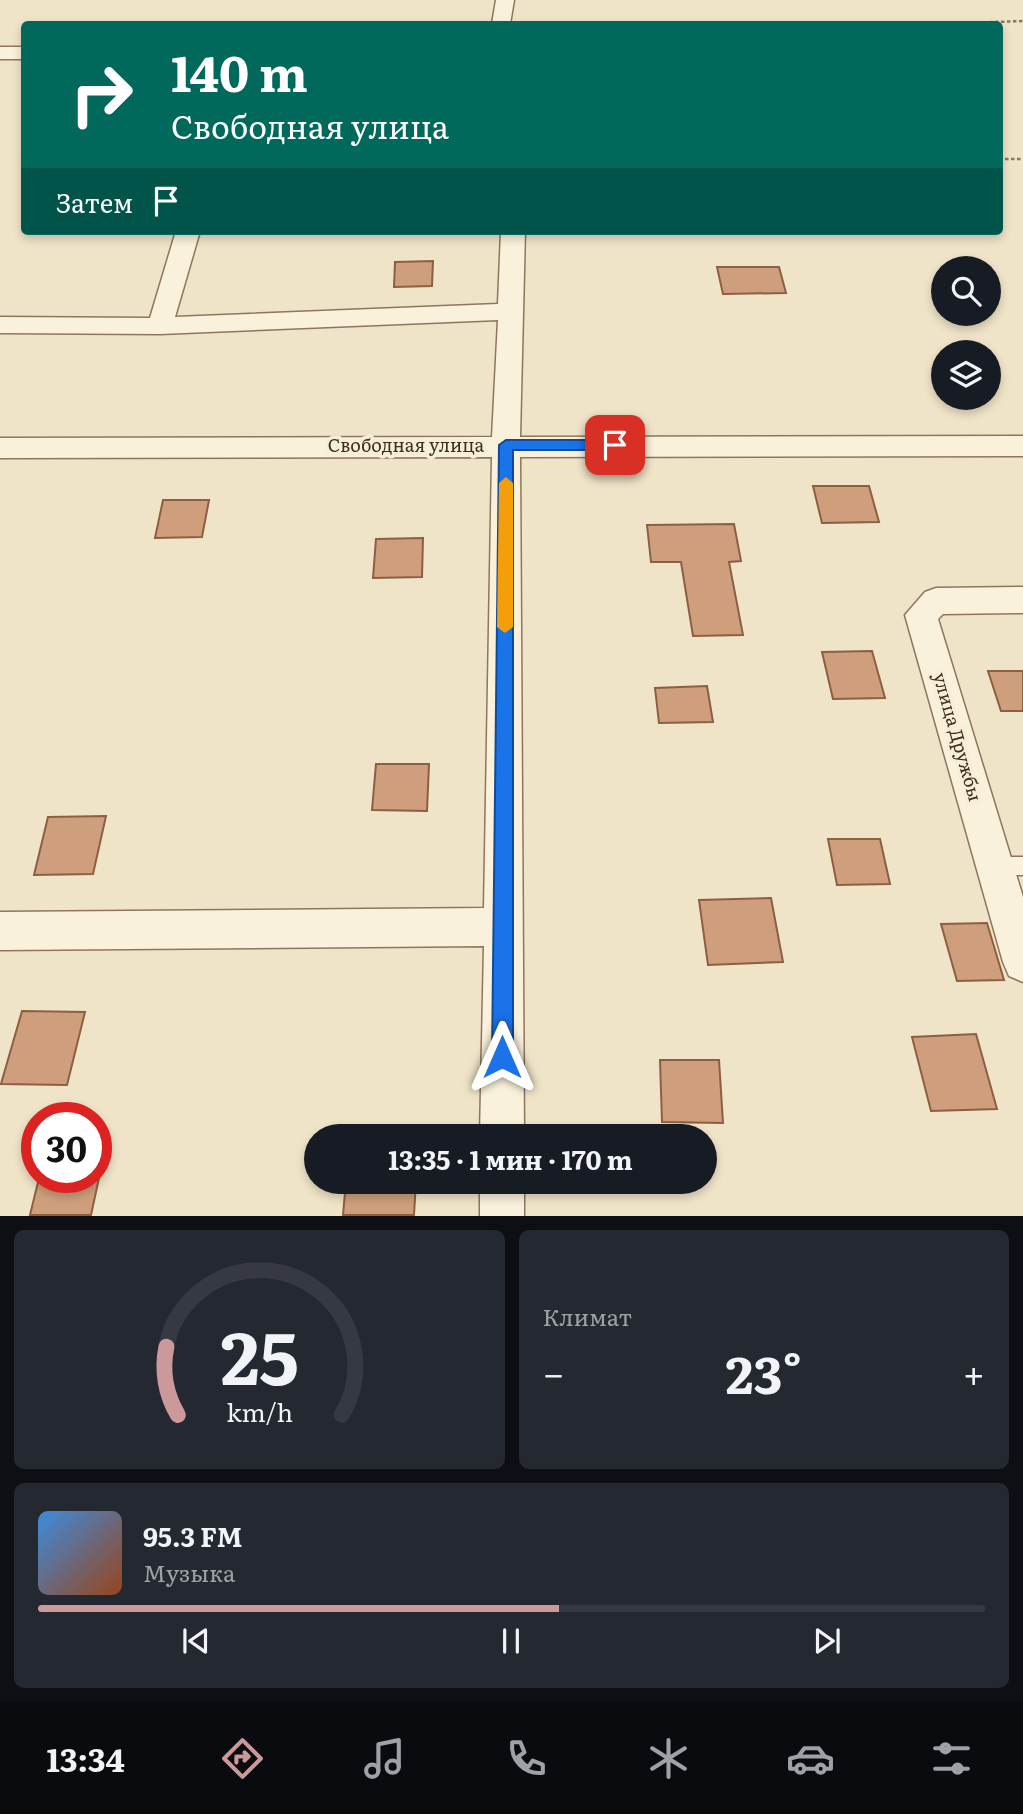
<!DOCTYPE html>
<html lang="ru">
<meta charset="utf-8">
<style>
body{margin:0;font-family:Literata,serif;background:#242831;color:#f1f3f6;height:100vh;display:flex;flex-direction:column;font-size:26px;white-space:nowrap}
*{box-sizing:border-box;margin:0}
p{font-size:23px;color:#9ea1a6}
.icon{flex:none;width:38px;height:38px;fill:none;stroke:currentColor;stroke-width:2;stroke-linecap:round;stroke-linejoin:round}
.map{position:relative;height:1216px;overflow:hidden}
.drawer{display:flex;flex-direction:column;gap:14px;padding:14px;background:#0d0f14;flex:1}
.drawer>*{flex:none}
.banner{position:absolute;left:21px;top:21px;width:982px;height:214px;border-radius:7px;box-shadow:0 4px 10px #0003;background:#00695c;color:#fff;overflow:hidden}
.controls{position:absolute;left:931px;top:256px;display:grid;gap:14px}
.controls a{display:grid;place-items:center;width:70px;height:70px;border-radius:50%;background:#171b24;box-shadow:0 4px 10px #0003;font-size:35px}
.speed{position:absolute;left:21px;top:1102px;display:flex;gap:14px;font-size:35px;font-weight:700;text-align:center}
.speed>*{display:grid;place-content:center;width:91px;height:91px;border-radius:50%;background:#171b24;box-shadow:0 4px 10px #0003;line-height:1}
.speed .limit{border:10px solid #d22;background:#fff;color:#111}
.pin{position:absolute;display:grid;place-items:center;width:60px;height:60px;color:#fff;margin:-30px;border-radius:14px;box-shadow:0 4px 10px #0006}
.me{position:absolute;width:77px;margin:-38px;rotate:0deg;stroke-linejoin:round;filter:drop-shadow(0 0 5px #0008)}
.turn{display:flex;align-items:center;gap:24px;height:147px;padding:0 35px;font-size:32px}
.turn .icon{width:91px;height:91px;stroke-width:2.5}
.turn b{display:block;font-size:49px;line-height:60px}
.then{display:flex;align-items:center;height:66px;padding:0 35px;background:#0003;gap:14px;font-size:26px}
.big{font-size:52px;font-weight:700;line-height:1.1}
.drawer .widget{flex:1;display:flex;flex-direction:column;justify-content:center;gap:10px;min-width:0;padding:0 24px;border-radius:10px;background:#242831}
.drawer .dial{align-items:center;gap:0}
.dial svg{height:182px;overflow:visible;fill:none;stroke:#363941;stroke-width:7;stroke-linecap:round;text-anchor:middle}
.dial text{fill:#f1f3f6;stroke:none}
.song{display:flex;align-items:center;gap:21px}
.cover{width:84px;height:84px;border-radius:10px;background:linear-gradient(135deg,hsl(210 70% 55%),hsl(20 70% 35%))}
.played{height:7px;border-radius:4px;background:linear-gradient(90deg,#cc999b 55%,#363941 55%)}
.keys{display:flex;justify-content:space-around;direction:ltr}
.heat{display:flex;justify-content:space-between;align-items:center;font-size:38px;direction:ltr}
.drawer .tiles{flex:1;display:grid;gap:14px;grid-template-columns:1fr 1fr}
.widget:last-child{grid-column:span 2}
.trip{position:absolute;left:304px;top:1124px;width:413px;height:70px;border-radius:35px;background:#171b24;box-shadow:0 4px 10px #0003;font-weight:700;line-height:70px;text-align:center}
.tabs{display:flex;height:112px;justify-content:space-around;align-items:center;background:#090b0e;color:#9ea1a6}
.tabs .icon{width:49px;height:49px}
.tabs .current{color:#cc999b}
.tabs b{font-size:32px;color:#f1f3f6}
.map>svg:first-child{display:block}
.building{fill:#cf9f7d;stroke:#8d5f41;stroke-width:2}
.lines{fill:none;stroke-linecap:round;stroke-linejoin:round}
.lane-casing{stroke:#8d765c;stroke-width:3}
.street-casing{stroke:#8d765c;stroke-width:3}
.path{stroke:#8d765c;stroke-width:2.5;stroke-dasharray:3.5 2.5;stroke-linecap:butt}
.lane{fill:#faf1dc;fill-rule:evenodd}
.street{fill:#faf1dc;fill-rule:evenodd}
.route{fill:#1a73e8;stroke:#114b97;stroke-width:2}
.slow{fill:#f59e0b}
.labels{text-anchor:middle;stroke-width:7;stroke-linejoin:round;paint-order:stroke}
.street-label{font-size:18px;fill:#3d2e20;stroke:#f7eed8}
</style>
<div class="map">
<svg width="1023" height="1216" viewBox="0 0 1023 1216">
<rect width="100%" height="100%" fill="#f0e4c8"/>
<!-- building -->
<path class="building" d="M433,261L432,286L394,287L395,262Z
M717,267H779L786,293L723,294Z
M813,486H869L879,522L822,523Z
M163,500H209L202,537L155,538Z
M734,524L741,561L729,562L743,635L693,636L681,562H651L647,525Z
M423,538L422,577L373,578L376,539Z
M872,651L885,698L833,699L822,652Z
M988,671H1023V711H1001Z
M707,686L713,722L659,723L655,688Z
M376,764H429L427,811L372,810Z
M106,816L93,874L34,875L48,817Z
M828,839H880L890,884L837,885Z
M771,898L783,962L708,965L699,900Z
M987,923L1004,980L957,981L941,924Z
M22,1011L85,1012L67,1085L1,1084Z
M976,1034L997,1109L931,1111L912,1037Z
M660,1060H719L723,1123L662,1122Z
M39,1178H99L91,1215H30Z
M346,1181H416L414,1215H343Z"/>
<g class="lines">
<!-- lane casing -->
<g class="lane-casing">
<path id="lane" d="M995,857H1023V875H995L988,872L986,866L988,860Z"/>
</g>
<!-- street casing -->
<g class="street-casing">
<path id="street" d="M496,0H514L510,24H492Z
M0,47H24V59H0Z
M176,231H200L175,317L498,304L501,231H525L520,437L1023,436V456L520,457L524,1136H480L484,946L0,950V912L484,908L492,457L0,458V438L492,437L498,320L160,334L0,333V317L150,318Z
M1023,587V613L943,614L938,619L1023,897V982L1009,976L1003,962L905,615L925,592L936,588Z
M480,1181H524V1216H480Z"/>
</g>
<!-- path -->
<path class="path" d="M935,24L1023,21
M999,159H1023"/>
<!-- lane -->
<use href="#lane" class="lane"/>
<!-- street -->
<use href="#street" class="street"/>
</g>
<!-- route -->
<path class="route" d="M506,440H615L622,445L615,450H513V1057L510,1065L502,1068L495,1065L492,1057L499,445Z"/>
<!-- slow -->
<path class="slow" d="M506,477L513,483V627L505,633L497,627L499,483Z"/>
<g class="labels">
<!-- street labels -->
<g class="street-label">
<text x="406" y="452">Свободная улица</text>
<text transform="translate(957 737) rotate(74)" y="6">улица Дружбы</text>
</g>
</g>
</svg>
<div class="controls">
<a><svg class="icon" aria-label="search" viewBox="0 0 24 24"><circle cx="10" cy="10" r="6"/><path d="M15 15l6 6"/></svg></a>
<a><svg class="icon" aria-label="layers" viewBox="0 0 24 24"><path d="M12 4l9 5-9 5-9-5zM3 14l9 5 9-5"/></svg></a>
</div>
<div class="speed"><div class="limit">30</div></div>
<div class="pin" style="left:615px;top:445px;background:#d93025"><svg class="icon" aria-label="arrive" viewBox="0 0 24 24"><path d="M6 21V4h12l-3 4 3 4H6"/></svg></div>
<svg class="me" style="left:502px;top:1057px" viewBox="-20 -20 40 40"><path d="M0-17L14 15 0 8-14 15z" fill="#1a73e8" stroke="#fff" stroke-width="4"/></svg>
<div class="trip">13:35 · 1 мин · 170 m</div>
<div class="banner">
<div class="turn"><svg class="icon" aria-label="right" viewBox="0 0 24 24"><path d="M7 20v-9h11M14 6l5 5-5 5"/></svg><div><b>140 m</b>Свободная улица</div></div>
<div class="then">Затем<svg class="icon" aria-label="arrive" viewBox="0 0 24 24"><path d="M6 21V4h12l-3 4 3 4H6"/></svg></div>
</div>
</div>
<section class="drawer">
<div class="tiles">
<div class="widget dial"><svg viewBox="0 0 100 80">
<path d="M14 69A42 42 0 1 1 86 69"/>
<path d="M14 69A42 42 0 0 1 9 39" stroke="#cc999b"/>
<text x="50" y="56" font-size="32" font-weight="700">25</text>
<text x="50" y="72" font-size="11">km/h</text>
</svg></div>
<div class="widget"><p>Климат</p>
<div class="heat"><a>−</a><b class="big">23°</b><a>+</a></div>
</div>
<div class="widget">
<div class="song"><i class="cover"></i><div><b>95.3 FM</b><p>Музыка</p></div></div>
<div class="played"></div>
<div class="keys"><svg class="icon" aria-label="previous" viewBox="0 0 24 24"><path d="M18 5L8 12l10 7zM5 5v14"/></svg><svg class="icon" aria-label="pause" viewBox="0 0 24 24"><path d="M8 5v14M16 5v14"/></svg><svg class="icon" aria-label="next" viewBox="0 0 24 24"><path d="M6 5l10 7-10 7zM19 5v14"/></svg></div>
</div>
</div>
</section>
<nav class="tabs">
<b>13:34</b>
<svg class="icon current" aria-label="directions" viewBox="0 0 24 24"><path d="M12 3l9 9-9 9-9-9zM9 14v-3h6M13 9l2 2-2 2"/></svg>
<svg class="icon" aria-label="music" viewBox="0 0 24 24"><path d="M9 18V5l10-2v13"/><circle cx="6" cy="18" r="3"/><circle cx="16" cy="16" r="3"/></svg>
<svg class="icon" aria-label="phone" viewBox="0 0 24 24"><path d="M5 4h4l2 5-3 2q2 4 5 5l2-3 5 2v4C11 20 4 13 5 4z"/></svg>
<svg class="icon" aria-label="climate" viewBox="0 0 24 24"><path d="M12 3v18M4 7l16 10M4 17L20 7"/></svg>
<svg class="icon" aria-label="car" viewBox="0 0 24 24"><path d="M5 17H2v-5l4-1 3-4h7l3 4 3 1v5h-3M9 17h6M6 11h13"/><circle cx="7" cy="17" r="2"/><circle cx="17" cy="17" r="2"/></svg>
<svg class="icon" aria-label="filters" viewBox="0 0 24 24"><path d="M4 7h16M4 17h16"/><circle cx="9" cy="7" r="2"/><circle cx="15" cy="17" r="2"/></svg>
</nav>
